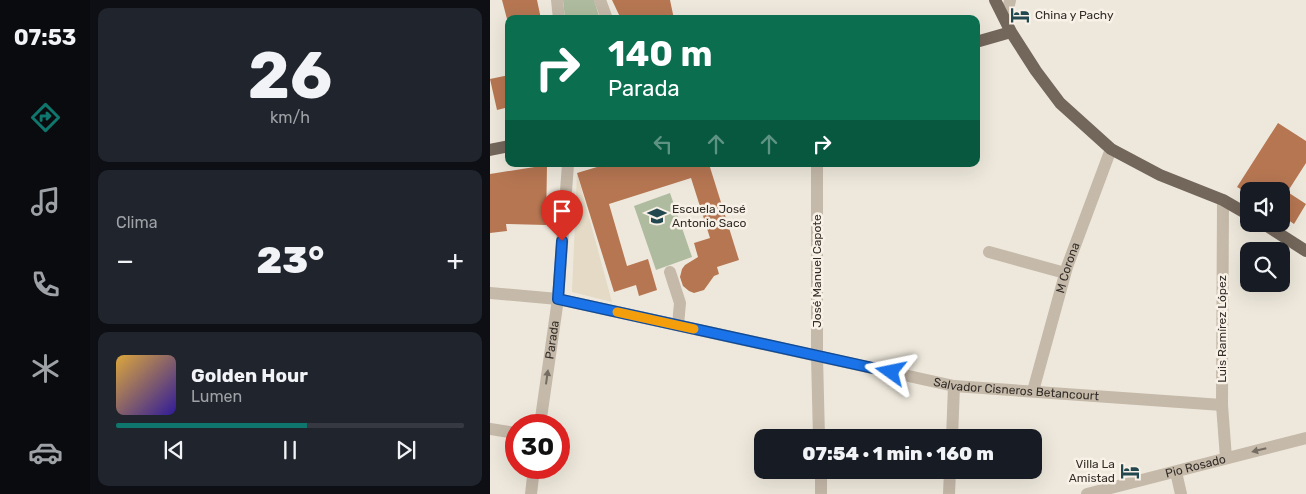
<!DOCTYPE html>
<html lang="es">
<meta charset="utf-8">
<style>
body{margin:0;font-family:Rubik,sans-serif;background:#20242c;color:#f1f3f6;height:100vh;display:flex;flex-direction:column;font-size:19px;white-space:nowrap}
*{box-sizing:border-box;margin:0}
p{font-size:16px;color:#9ea1a6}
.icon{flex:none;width:28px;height:28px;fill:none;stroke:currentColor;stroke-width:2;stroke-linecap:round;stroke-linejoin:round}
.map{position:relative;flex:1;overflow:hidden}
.sheet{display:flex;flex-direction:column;gap:8px;padding:8px;background:#0d0f14;width:400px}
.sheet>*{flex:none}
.hud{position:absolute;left:15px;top:15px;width:475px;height:152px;border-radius:10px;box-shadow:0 5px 20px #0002;background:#0b6e4f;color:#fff;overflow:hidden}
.controls{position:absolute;left:750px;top:182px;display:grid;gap:10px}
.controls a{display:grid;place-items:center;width:50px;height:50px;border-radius:10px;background:#171b24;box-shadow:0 5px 20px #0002;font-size:25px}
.speed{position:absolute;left:15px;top:414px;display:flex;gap:10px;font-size:25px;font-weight:700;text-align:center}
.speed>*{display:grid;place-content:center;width:65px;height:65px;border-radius:50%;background:#171b24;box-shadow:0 5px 20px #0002;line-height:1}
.speed .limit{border:8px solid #d22;background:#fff;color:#111}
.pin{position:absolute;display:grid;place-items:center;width:42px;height:42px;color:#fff;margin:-51px -21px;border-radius:50% 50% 50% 0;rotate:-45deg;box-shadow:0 0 5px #0007}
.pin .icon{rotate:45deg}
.me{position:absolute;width:55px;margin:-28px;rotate:282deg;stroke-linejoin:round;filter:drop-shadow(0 0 4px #0008)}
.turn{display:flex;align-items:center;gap:18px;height:105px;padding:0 20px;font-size:22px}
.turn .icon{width:65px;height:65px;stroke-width:2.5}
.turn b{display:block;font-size:35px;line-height:42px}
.lanes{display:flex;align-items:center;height:48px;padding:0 20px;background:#0003;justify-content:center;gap:25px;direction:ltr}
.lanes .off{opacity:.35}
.big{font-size:38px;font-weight:800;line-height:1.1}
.sheet .card{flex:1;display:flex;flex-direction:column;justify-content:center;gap:8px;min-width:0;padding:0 18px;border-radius:10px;background:#20242c}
.sheet .dial{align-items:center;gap:0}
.dial b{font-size:65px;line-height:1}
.song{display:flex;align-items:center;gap:15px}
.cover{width:60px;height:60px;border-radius:8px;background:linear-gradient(135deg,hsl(40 70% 55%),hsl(250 70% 35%))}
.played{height:5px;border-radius:2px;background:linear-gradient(90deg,#0f766e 55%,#363941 55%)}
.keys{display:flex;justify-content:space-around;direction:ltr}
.heat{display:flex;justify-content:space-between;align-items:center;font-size:28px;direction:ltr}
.trip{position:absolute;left:264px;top:429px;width:288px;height:50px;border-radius:10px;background:#171b24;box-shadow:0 5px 20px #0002;font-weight:800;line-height:50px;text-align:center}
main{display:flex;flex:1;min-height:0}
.tabs{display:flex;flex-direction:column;width:90px;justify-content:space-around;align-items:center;background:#090b0e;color:#9ea1a6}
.tabs .icon{width:35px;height:35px}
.tabs .active{color:#0f766e}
.tabs b{font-size:22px;color:#f1f3f6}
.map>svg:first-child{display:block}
.green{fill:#aebb9e}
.plaza{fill:#e4dac5}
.building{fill:#b67652}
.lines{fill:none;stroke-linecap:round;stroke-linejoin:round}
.minor{stroke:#c5b9a9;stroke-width:12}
.major{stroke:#73665b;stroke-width:12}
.oneway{fill:#756c62}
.route-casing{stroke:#114b97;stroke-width:12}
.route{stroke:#1a73e8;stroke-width:9}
.slow{stroke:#f59e0b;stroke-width:9}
.labels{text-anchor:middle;stroke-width:5;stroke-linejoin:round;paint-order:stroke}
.poi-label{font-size:12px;fill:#332d28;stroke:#f7f1e7;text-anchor:start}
.street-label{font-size:12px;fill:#332d28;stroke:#f7f1e7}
</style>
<main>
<nav class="tabs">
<b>07:53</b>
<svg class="icon active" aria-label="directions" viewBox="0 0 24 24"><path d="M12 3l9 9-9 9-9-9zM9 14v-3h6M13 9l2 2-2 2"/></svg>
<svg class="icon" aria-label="music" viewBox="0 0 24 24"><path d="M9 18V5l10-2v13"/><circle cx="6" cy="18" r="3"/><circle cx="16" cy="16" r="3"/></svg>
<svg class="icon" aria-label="phone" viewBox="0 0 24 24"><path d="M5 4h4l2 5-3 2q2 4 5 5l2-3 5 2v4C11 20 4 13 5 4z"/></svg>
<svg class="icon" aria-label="climate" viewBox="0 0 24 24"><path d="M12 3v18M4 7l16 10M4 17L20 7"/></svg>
<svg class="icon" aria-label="car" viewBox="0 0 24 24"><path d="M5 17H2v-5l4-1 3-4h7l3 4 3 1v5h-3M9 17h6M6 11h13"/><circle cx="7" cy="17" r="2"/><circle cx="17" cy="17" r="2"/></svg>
</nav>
<section class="sheet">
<div class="card dial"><b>26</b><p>km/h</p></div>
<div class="card"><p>Clima</p>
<div class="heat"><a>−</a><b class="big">23°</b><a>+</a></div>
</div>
<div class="card">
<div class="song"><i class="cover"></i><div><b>Golden Hour</b><p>Lumen</p></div></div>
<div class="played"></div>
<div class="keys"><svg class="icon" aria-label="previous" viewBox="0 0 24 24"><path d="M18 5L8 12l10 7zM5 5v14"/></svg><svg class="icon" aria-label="pause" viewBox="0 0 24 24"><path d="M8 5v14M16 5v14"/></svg><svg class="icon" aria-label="next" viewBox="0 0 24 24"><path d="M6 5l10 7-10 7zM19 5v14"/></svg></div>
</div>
</section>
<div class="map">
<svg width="816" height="494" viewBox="0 0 816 494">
<rect width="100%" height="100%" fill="#eee8dc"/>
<!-- green -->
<path class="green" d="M73,0H104L110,19H75Z
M180,193L202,257L166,270L144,206Z"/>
<!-- plaza -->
<path class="plaza" d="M87,173L122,302L82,292Z"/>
<!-- building -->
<path class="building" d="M12,0H47L51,19H17Z
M122,0H180L184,19H131Z
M19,75V107L7,110L0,79Z
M788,123L816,141V163L798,191H796L816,204L804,224L791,215V191H754L747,187Z
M117,164H219L249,260L227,267L229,274L224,276L214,290L204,293L199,291L193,286L190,277L192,269L195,265L208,257L204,243L220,238L201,178L119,204L137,266L158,259L167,290L149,296L146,285L124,292L87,173Z
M57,165L56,225L16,224L17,231L0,233V174Z"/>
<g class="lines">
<!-- minor -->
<g class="minor">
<path d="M67,0L69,19"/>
<path d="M110,0L117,19"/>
<path d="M516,20L520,0"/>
<path d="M327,164V356L329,438"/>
<path d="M733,200L732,405L736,458"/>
<path d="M499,252L575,273"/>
<path d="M180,272L190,303L188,325"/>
<path id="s1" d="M0,293L68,299L464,386L732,405"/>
<path id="s2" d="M543,391L577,267L621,149"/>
<path id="s3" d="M50,425L68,299L78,164"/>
<path d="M0,429L26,433"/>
<path d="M462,438L464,386"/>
<path d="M331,470V494"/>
<path d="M686,472L691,494"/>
<path d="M41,494L44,468"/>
<path d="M459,494L460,470"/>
<path id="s4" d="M597,494L816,438"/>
</g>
<!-- major -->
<path class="major" d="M505,0L521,32L546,71L570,103L621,149L670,175L733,200L759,215
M486,42L521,32
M0,150L19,146
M774,224L816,251"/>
</g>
<!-- one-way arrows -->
<defs><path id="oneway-solid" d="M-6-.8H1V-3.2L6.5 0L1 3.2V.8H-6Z" transform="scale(1.25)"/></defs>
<g class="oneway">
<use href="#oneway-solid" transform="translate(57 377) rotate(-82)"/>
<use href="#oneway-solid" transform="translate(769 450) rotate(166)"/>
</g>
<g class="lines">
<!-- route casing -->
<g class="route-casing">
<path id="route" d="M72,241L68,299L401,372"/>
</g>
<!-- route -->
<use href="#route" class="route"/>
<!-- slow -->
<path class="slow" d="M127,312L204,329"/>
</g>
<!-- icons -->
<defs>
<g id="hotel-bare" transform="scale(1.5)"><path d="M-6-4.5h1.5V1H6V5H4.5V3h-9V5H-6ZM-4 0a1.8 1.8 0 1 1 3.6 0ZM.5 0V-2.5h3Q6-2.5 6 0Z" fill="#23474f" stroke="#f7f1e7" stroke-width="2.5" paint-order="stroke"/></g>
<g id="school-bare" transform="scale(1.5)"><path d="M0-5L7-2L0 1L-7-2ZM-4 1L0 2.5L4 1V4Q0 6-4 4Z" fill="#23474f" stroke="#f7f1e7" stroke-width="2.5" paint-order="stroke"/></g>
</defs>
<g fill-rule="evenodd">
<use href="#hotel-bare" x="530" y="15"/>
<use href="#school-bare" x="167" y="216"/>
<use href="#hotel-bare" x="640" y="471"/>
</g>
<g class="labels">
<!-- poi labels -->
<g class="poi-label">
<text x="545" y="19">China y Pachy</text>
<text x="182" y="213">Escuela José<tspan x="182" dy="14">Antonio Saco</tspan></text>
<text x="625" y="468" text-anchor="end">Villa La<tspan x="625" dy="14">Amistad</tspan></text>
</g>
<!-- street labels -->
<g class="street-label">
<text dy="4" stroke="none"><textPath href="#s2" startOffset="128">M Corona</textPath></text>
<text transform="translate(327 271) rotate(-90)" y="4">José Manuel Capote</text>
<text transform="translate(732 329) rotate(-90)" y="4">Luis Ramírez López</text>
<text dy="4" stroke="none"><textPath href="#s3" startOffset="86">Parada</textPath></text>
<text dy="4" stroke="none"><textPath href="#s1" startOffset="536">Salvador Cisneros Betancourt</textPath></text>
<text dy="4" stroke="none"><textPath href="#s4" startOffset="112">Pio Rosado</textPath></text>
</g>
</g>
</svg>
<div class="controls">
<a><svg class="icon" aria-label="sound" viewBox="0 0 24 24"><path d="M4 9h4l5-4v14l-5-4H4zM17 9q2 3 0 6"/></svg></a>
<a><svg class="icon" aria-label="search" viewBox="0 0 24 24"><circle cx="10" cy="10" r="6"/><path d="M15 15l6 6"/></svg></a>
</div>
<div class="speed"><div class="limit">30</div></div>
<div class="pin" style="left:72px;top:241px;background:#d93025"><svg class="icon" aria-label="arrive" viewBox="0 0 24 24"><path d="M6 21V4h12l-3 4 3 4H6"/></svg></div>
<svg class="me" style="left:401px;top:372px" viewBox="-20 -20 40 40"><path d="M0-17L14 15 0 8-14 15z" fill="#1a73e8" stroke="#fff" stroke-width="4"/></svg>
<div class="trip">07:54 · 1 min · 160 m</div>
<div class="hud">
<div class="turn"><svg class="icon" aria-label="right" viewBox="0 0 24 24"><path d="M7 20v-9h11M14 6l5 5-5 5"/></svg><div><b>140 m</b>Parada</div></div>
<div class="lanes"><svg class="icon off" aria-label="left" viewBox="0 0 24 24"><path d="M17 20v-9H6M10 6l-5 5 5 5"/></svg><svg class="icon off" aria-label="ahead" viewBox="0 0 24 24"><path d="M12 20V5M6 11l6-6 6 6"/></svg><svg class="icon off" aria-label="ahead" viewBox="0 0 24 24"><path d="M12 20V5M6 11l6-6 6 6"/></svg><svg class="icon" aria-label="right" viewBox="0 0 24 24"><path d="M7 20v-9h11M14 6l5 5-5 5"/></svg></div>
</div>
</div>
</main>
